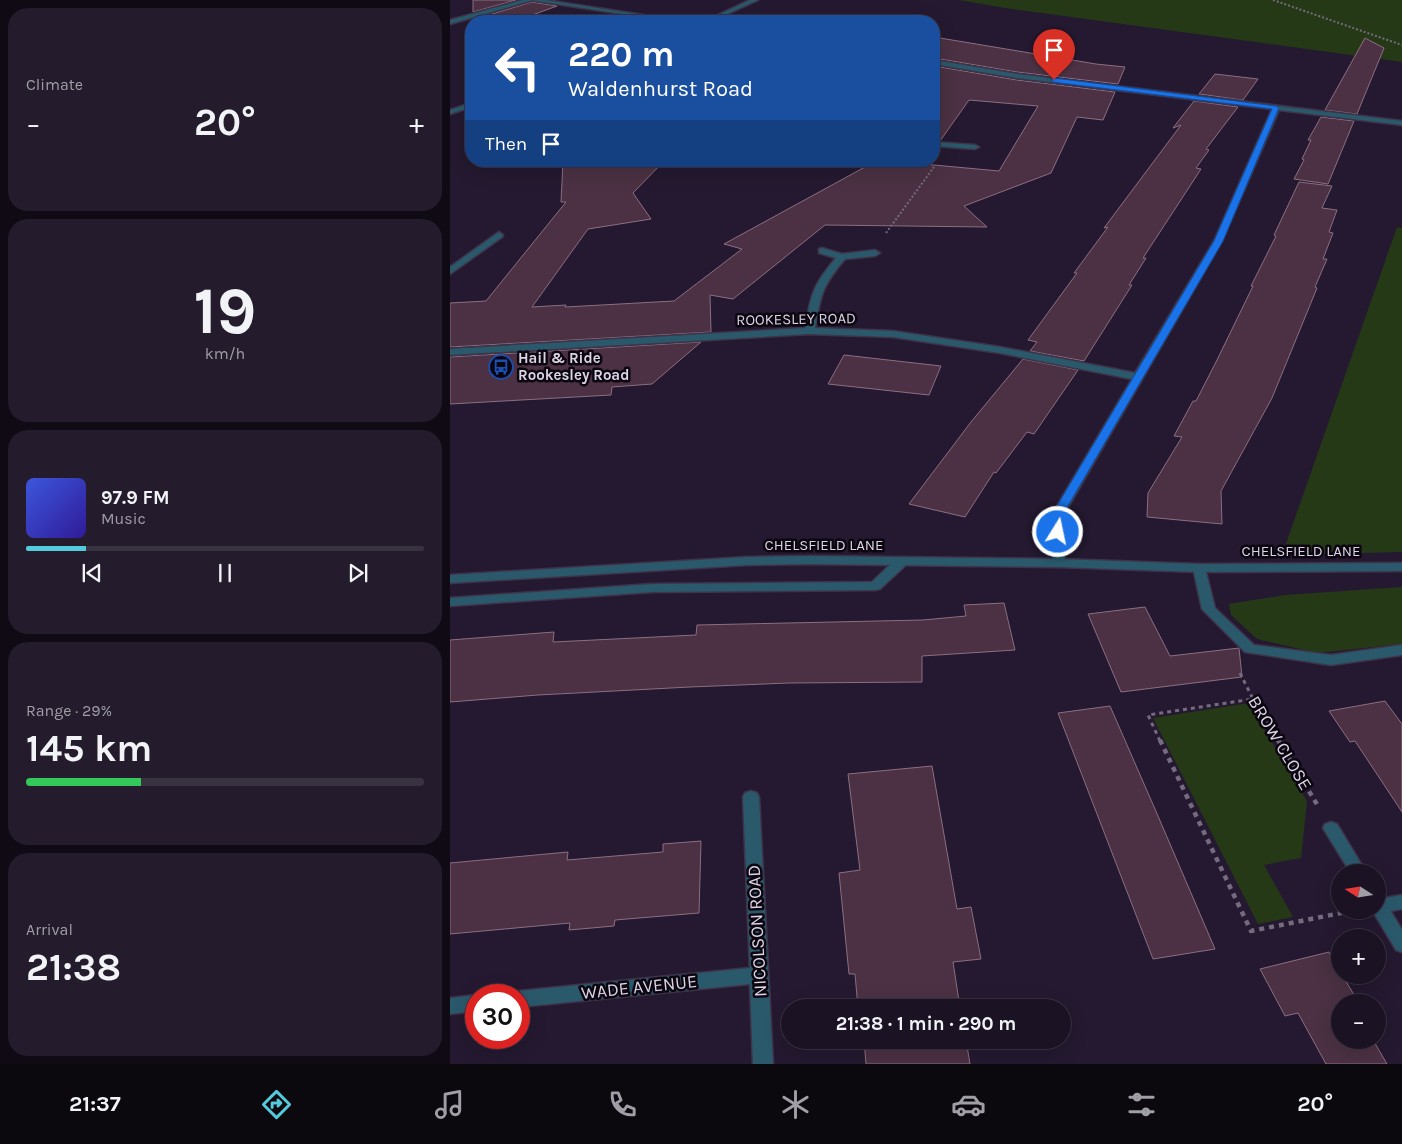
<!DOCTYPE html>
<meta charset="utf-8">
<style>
body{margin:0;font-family:Karla,sans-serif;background:#241c2c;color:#f1f3f6;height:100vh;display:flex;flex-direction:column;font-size:19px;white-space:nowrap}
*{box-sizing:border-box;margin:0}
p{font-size:16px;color:#a09ea6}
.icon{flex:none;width:28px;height:28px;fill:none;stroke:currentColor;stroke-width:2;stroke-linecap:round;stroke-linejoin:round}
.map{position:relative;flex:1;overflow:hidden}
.details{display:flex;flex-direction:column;gap:8px;padding:8px;background:#0f0a14;width:450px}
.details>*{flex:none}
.banner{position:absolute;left:15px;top:15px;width:475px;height:152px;border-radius:20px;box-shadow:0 5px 20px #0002,0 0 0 1px #393241;background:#1a4fa0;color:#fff;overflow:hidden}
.needle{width:32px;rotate:282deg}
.controls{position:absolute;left:881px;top:864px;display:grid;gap:10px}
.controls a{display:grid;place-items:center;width:55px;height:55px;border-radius:50%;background:#1b1324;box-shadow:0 5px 20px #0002,0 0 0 1px #393241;font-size:25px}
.speed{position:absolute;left:15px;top:984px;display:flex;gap:10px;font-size:25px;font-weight:700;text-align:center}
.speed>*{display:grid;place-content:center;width:65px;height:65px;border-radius:50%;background:#1b1324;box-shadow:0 5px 20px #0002,0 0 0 1px #393241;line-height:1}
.speed .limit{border:8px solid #d22;background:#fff;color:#111}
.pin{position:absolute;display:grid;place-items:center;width:42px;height:42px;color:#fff;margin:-51px -21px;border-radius:50% 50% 50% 0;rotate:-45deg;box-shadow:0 0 5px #0007}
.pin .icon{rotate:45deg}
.me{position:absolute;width:55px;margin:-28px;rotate:10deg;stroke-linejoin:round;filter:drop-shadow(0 0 4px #0008)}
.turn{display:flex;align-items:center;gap:18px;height:105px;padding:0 20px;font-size:22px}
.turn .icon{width:65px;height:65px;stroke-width:2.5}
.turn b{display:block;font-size:35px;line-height:42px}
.then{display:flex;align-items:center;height:48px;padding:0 20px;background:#0003;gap:10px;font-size:19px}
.big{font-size:38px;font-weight:700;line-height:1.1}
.details .card{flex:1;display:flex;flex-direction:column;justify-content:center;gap:8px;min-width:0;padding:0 18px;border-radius:20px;background:#241c2c}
.details .dial{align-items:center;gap:0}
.dial b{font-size:65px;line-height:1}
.song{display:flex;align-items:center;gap:15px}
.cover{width:60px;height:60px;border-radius:8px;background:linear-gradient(135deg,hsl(230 70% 55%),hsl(250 70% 35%))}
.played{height:5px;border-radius:2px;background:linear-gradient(90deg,#54cadd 15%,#393241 15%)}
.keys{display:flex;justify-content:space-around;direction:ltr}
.heat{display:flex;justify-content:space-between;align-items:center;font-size:28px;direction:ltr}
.charge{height:8px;border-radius:4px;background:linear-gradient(90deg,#34c759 29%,#393241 0)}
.trip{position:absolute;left:331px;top:999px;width:290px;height:50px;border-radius:25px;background:#1b1324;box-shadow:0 5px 20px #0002,0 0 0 1px #393241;font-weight:700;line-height:50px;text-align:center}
.tab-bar{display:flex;height:80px;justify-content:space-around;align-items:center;background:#0b080e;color:#a09ea6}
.tab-bar .icon{width:35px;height:35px}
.tab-bar .on{color:#54cadd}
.tab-bar b{font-size:22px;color:#f1f3f6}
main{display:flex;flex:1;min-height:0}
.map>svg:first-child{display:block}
.green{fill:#253917}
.building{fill:#4b3143;stroke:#8c6e81}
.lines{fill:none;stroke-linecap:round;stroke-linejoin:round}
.service-casing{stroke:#3e3349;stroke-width:3}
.minor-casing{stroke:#3e3349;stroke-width:3}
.tertiary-casing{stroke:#3e3349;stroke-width:3}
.path-far2{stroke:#746b7f;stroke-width:2;stroke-dasharray:2 2;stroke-linecap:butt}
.path-far1{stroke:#746b7f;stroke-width:3;stroke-dasharray:4 4;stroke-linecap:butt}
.path{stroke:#746b7f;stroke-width:4.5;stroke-dasharray:5 5;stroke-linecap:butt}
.service{fill:#2a596c;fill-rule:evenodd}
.minor{fill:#2a596c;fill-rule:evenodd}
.tertiary{fill:#2a596c;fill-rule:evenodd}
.route{fill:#1a73e8;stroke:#114b97}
.labels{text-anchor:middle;stroke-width:5;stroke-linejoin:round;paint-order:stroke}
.street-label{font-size:15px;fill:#dbd4e4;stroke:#0b0610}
.poi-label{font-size:15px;font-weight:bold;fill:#dbd4e4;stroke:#0b0610;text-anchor:start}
.near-street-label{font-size:18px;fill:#dbd4e4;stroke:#0b0610}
</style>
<main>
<section class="details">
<div class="card"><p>Climate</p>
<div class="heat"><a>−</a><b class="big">20°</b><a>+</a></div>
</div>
<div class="card dial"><b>19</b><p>km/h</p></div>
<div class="card">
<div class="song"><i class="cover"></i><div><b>97.9 FM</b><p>Music</p></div></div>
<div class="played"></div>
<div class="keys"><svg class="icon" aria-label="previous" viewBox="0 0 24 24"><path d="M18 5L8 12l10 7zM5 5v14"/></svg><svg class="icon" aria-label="pause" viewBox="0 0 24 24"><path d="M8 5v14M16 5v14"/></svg><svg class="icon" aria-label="next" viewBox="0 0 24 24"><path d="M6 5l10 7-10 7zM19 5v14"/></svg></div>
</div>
<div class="card"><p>Range · 29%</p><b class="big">145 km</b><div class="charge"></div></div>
<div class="card"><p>Arrival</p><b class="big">21:38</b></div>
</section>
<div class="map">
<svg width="952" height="1064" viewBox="0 0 952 1064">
<rect width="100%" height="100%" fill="#241930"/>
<!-- green -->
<path class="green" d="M509,0H952V62L555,8Z
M947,227L952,228V552L832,555Z
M952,587V644L867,653L807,639L781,615L779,604L835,595Z
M799,703L857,801L851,858L814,865L843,917L808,924L703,718Z"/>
<!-- building -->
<path class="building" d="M23,0H66L23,12Z
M82,2L107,6L66,21H22V20Z
M484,37L646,64L675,67L668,84L567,72L484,58Z
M915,38L934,48L907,114L875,110Z
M484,66L567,80L665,92L653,120L627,117L601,173L514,206L537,227L375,225L283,299L260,295L261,332L0,347V303L36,301L116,202H111L113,161H214L183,193L201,219L138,229L82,307L116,305L115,307L224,301L292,249L274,244L426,161H475L473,164L549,171L588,106L519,100L490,141L484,140Z
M765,74L808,79L793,100L749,94Z
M744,101L788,107L756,149L759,150L746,168L751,169L693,258H696L679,285H682L634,361L580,351L587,342L578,340L627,273H624L658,227L654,228L731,125L723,128Z
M871,117L904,121L878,184L844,179L854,160L852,159L861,140H858Z
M849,182L882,186L872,208L887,210L879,232L883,233L873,259H877L865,287L867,288L822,398L771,491L772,524L697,517L698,493L732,437L724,436L743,401H746L767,360L803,286H801L826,236L824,235Z
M251,342L202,384L162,387L161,395L0,404V357Z
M394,355L491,366L479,395L378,384Z
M573,359L628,370L584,434L577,432L546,473L544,472L515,517L459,504L521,422Z
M554,603L565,650L472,656V682L339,683L240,687L88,695L0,702V640L104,632L103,642L246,635L247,625L473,620L516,616L514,605Z
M695,607L720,656L789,648L792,677L671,692L638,614Z
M935,701L952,724V812L905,741L900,742L879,711Z
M660,706L708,816L765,949L703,959L608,713Z
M482,766L507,909L521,907L531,959L503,962L510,1008H408L405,974H399L389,873L410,870L398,774Z
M251,841L249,913L165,920L164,926L119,930L120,923L0,934V863L118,852L117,860L213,852V844Z
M879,952L890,972V975H892L906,998L900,1000L902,1002H890V1040H923L937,1064H876L848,1013L835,1016L810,969Z
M414,1040H516L520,1064H416Z"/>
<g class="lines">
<!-- service casing -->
<g class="service-casing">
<path id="service" d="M452,557L458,561L457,564L430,589L425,590L202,592L0,606V598L202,584L422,582L447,558Z
M952,895V909L928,913L921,910H928V899Z"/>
</g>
<!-- minor casing -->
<g class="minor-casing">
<path id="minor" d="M80,0H95L233,21H219Z
M300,0H308L262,21H255Z
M484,60L567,74L952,121V125L829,110L772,241L613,516L615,563L614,566L609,567L603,563L601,516L682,379L550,353L443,337L359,334L0,355V349L355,328C361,294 363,285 386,258L369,253V249L372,248L392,254L425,250L430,253L425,256L395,259C372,286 371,294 365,328L443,331L550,347L685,373L764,241L822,109L567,78L484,64Z
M21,103V107L0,114V110Z
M484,142L525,145L529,147L525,149L484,146Z
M49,232L53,235L52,237L0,274V267Z
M749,564L755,568L765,608L804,645L881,655L952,645V655L881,665L795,652L752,609L743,568Z
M301,791L307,793L309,797L323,1064H303L300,984L69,1007V995H62L69,991L300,968L293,797L295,793Z
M881,822L887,824L916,872H900L873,828L875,824Z
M928,898L934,900L952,930V952L946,950L922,910H928Z
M26,995V1011L0,1014V998Z"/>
</g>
<!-- tertiary casing -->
<g class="tertiary-casing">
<path id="tertiary" d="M73,0H83L0,24V20Z
M360,556L609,559L749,564L952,563V571L749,572L609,567L360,564L297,565L0,583V575L297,557Z"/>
</g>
<!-- path-far2 -->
<path class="path-far2" d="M823,0L952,45
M436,233L484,167"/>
<!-- path-far1 -->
<path class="path-far1" d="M790,673L803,699L829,741
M710,741L698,715L803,699"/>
<!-- path -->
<path class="path" d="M710,740L801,931L901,911
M828,740L868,806"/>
<!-- service -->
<use href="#service" class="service"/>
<!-- minor -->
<use href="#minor" class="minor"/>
<!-- tertiary -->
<use href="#tertiary" class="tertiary"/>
</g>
<!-- route -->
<path class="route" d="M604,78L826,106L829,108L773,241L612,516L613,532L608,535L602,532L601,516L764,241L822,109L602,82V79Z"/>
<!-- icons -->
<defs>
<g id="bus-ring" transform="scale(1.25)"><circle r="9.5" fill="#0b0610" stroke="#1a4fb4" stroke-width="1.5"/><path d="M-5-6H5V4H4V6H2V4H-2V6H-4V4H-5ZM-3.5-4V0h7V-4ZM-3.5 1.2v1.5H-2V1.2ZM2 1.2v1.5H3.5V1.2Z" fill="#1a4fb4"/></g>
</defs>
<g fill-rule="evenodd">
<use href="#bus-ring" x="51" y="367"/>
</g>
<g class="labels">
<!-- street labels -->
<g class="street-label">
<text transform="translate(346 319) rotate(-1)" y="5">ROOKESLEY ROAD</text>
<text x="374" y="550">CHELSFIELD LANE</text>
<text x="851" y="556">CHELSFIELD LANE</text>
</g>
<!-- poi labels -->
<g class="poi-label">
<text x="68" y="363">Hail &amp; Ride<tspan x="68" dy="17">Rookesley Road</tspan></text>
</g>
<!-- near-street labels -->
<g class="near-street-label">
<text transform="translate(830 743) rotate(59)" y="6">BROW CLOSE</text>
<text transform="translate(307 931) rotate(-93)" y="6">NICOLSON ROAD</text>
<text transform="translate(189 987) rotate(-6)" y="6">WADE AVENUE</text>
</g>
</g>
</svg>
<div class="controls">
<a><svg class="needle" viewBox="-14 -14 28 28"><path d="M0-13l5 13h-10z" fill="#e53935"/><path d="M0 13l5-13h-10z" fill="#a09ea6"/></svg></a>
<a>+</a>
<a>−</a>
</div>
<div class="speed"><div class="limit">30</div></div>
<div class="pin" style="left:604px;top:80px;background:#d93025"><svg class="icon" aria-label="arrive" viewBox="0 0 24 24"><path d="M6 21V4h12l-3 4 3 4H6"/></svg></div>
<svg class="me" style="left:608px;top:532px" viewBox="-20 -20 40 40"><circle r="17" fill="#1a73e8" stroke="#fff" stroke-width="3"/><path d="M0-11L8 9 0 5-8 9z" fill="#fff"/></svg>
<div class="trip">21:38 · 1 min · 290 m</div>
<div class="banner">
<div class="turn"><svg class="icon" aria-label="left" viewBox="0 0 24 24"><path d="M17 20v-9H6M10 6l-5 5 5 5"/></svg><div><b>220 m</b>Waldenhurst Road</div></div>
<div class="then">Then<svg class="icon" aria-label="arrive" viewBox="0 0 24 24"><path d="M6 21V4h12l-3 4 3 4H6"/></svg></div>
</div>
</div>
</main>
<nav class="tab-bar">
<b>21:37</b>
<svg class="icon on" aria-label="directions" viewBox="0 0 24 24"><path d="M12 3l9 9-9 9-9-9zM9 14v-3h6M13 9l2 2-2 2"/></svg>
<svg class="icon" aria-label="music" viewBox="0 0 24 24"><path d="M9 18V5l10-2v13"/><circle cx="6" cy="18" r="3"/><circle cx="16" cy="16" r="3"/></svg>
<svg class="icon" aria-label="phone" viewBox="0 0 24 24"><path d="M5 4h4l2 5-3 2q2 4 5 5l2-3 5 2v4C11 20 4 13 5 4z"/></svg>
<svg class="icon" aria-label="climate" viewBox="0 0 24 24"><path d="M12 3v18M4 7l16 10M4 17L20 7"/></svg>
<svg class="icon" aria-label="car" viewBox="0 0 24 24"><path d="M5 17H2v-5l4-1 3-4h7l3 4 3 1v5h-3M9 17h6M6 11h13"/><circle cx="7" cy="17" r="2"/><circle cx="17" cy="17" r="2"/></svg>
<svg class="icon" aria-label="filters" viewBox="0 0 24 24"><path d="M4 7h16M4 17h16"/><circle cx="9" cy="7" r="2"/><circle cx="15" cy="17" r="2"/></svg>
<b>20°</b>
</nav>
